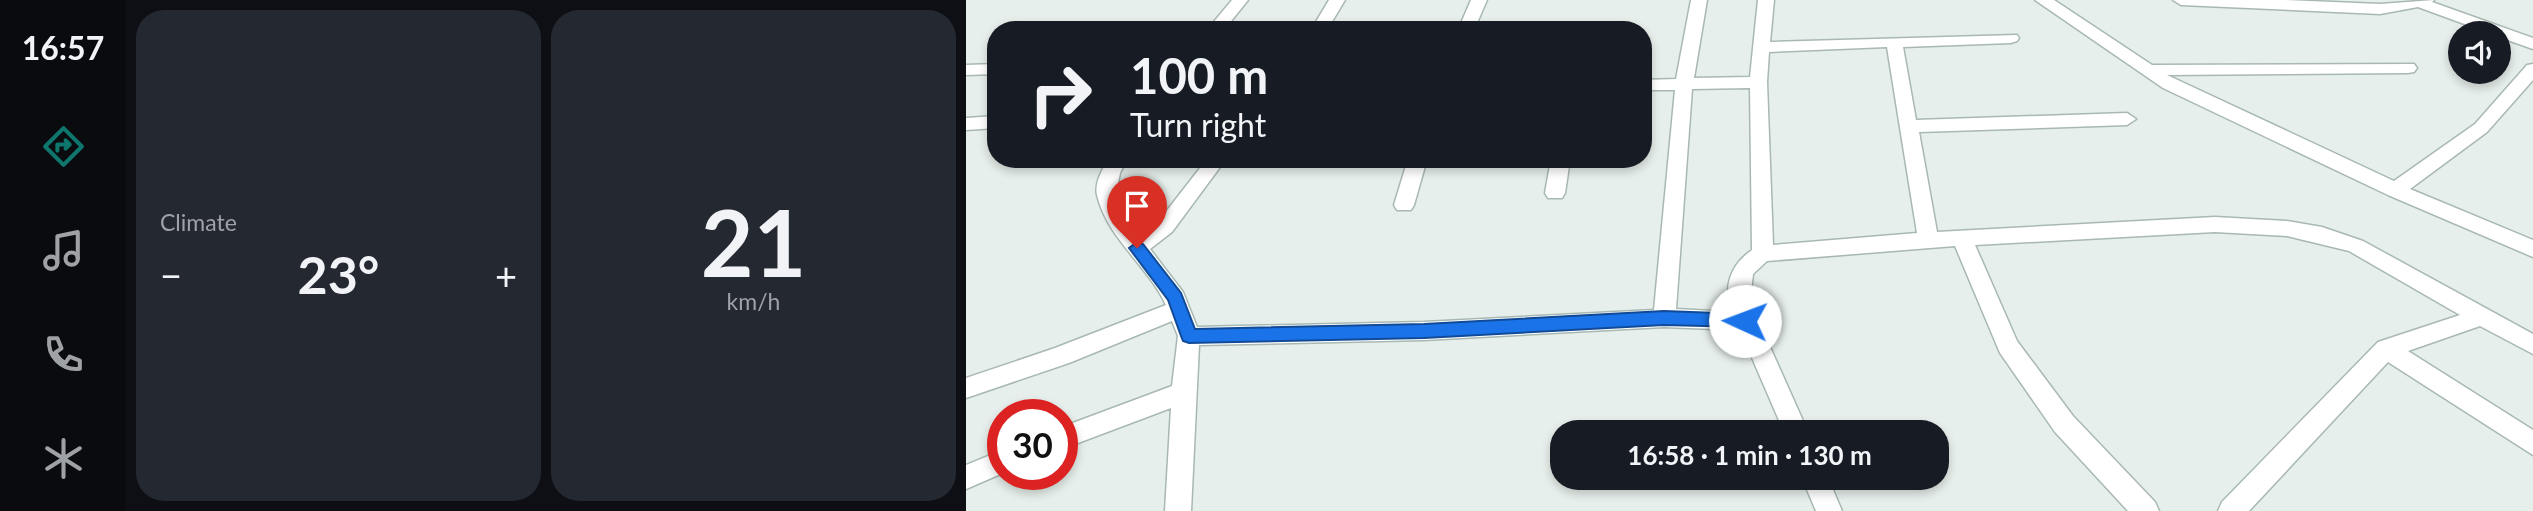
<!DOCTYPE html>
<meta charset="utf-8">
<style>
body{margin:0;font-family:Lato,sans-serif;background:#242831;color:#f1f3f6;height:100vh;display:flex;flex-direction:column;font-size:26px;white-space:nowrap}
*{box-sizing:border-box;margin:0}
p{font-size:23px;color:#9ea1a6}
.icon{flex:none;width:38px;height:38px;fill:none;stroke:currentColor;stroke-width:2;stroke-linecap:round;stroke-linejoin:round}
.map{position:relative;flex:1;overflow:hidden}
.details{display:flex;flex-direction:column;gap:10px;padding:10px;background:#0d0f14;width:840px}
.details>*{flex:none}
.hud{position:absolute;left:21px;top:21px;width:665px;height:147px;border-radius:28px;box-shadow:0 4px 10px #0003;background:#171b24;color:#f1f3f6;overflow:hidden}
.controls{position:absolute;left:1482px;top:21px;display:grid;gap:14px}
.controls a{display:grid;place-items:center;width:63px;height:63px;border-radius:50%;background:#171b24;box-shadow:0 4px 10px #0003;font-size:35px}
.speed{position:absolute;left:21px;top:399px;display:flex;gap:14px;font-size:35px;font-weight:700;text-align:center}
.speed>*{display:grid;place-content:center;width:91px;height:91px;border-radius:50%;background:#171b24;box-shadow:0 4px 10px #0003;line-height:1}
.speed .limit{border:10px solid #d22;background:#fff;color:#111}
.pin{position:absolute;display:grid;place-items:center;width:60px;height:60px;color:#fff;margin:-72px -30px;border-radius:50% 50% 50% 0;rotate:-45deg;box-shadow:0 0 7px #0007}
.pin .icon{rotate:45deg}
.me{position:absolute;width:77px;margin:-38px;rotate:272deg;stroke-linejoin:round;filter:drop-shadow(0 0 5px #0008)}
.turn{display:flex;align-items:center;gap:24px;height:147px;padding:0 28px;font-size:32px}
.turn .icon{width:91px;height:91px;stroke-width:2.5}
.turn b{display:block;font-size:49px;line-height:60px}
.big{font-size:52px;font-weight:700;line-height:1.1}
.details .tile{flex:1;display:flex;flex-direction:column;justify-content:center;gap:10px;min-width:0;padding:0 24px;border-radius:28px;background:#242831}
.details .dial{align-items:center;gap:0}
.dial b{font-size:91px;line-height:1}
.heat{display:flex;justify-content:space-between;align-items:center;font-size:38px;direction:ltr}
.details .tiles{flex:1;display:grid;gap:10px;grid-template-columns:repeat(2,1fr)}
.trip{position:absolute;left:584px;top:420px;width:399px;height:70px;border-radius:28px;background:#171b24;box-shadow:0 4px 10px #0003;font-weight:700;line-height:70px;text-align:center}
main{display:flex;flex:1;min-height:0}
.dock{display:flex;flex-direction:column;width:126px;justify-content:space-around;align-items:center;background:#090b0e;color:#9ea1a6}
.dock .icon{width:49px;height:49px}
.dock .on{color:#0f766e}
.dock b{font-size:32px;color:#f1f3f6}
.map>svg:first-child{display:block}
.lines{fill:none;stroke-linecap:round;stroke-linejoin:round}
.street-casing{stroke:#a8b8b2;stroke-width:3}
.street{fill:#fff;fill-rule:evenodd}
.route{fill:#1a73e8;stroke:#114b97;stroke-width:2}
</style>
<main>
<nav class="dock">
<b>16:57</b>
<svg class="icon on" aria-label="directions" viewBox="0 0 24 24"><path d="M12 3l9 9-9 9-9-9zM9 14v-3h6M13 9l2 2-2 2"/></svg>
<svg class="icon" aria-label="music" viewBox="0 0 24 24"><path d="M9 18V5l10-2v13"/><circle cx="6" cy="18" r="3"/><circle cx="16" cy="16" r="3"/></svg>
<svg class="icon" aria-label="phone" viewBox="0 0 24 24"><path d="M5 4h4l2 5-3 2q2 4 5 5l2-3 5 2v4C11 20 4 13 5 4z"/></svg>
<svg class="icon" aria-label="climate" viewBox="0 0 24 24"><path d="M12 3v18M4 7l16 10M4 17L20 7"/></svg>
</nav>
<section class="details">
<div class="tiles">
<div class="tile"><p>Climate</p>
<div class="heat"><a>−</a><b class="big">23°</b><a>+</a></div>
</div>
<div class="tile dial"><b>21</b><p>km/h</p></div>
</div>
</section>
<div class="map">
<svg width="1567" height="511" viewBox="0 0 1567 511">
<rect width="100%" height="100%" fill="#e6efeb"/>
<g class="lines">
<!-- street casing -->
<g class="street-casing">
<path id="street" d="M266,0H282L258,30H241Z
M363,0H379L361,30H345Z
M505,0H521L508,30H492Z
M725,0H741L728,78L784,77L792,0H808L804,42L1051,35L1053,38L1051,41L1045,43L937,47L950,120L1161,113L1170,119L1161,125L953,132L971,232L1249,217L1321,221L1356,227L1397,241L1567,334V354L1514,326L1442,351L1567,430V455L1422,362L1283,511H1252L1256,502L1412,342L1494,315L1383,251L1321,236L1249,232L1009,245L1051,341L1107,416L1189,502L1193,511H1162L1089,432L1034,353L989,246L801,261L787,274L784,302L842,432H818L774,330L698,327L458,340L233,345L225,511H199L205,408L96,449V427L206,386L212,336L206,321L103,363L0,398V378L89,348L200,305C182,266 141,238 131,195C128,183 137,169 142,159H161L154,173L150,193L173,235L192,222L241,159H260L206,232L184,249L217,292L231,327L458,322L688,310L709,90H677V80L710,79ZM921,47L951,233L807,245L801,82L803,52ZM784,88L786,250C765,264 756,288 766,312L710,309L726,89Z
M1069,0H1088L1186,65L1448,64L1451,68L1448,72L1442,73L1201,75L1428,181L1509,124L1561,65L1567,64V80L1521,132L1444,189L1567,240V257L1422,195L1197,88Z
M1207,0H1319L1414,4L1468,0L1466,2L1567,38V49L1533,37V33H1523L1452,7L1414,14L1215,5Z
M30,64V74L0,75V65Z
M30,116V128L0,130V118Z
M442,159H461L448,205L445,210H431L428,205Z
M585,159H604L599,193L596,198H582L579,193Z
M37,450V473L0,489V465Z
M836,478H862L876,511H850Z"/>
</g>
<!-- street -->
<use href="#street" class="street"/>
</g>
<!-- route -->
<path class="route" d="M171,242L177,244L215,293L229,329L458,324L698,311L779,314L785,316L788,321L785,325L779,327L698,325L458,338L223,343L217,341L215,336L202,300L163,248Z"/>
</svg>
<div class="controls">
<a><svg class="icon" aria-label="sound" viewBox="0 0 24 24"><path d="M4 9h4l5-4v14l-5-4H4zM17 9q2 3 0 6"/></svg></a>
</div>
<div class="speed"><div class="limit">30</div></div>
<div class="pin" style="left:171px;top:248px;background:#d93025"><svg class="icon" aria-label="arrive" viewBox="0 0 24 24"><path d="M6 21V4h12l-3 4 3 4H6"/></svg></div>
<svg class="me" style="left:779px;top:321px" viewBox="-20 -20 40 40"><circle r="19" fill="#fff"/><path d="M0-13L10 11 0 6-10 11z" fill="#1a73e8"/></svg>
<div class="trip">16:58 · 1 min · 130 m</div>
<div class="hud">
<div class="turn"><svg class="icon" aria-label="right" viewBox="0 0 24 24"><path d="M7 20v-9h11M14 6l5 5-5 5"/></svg><div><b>100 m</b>Turn right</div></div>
</div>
</div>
</main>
